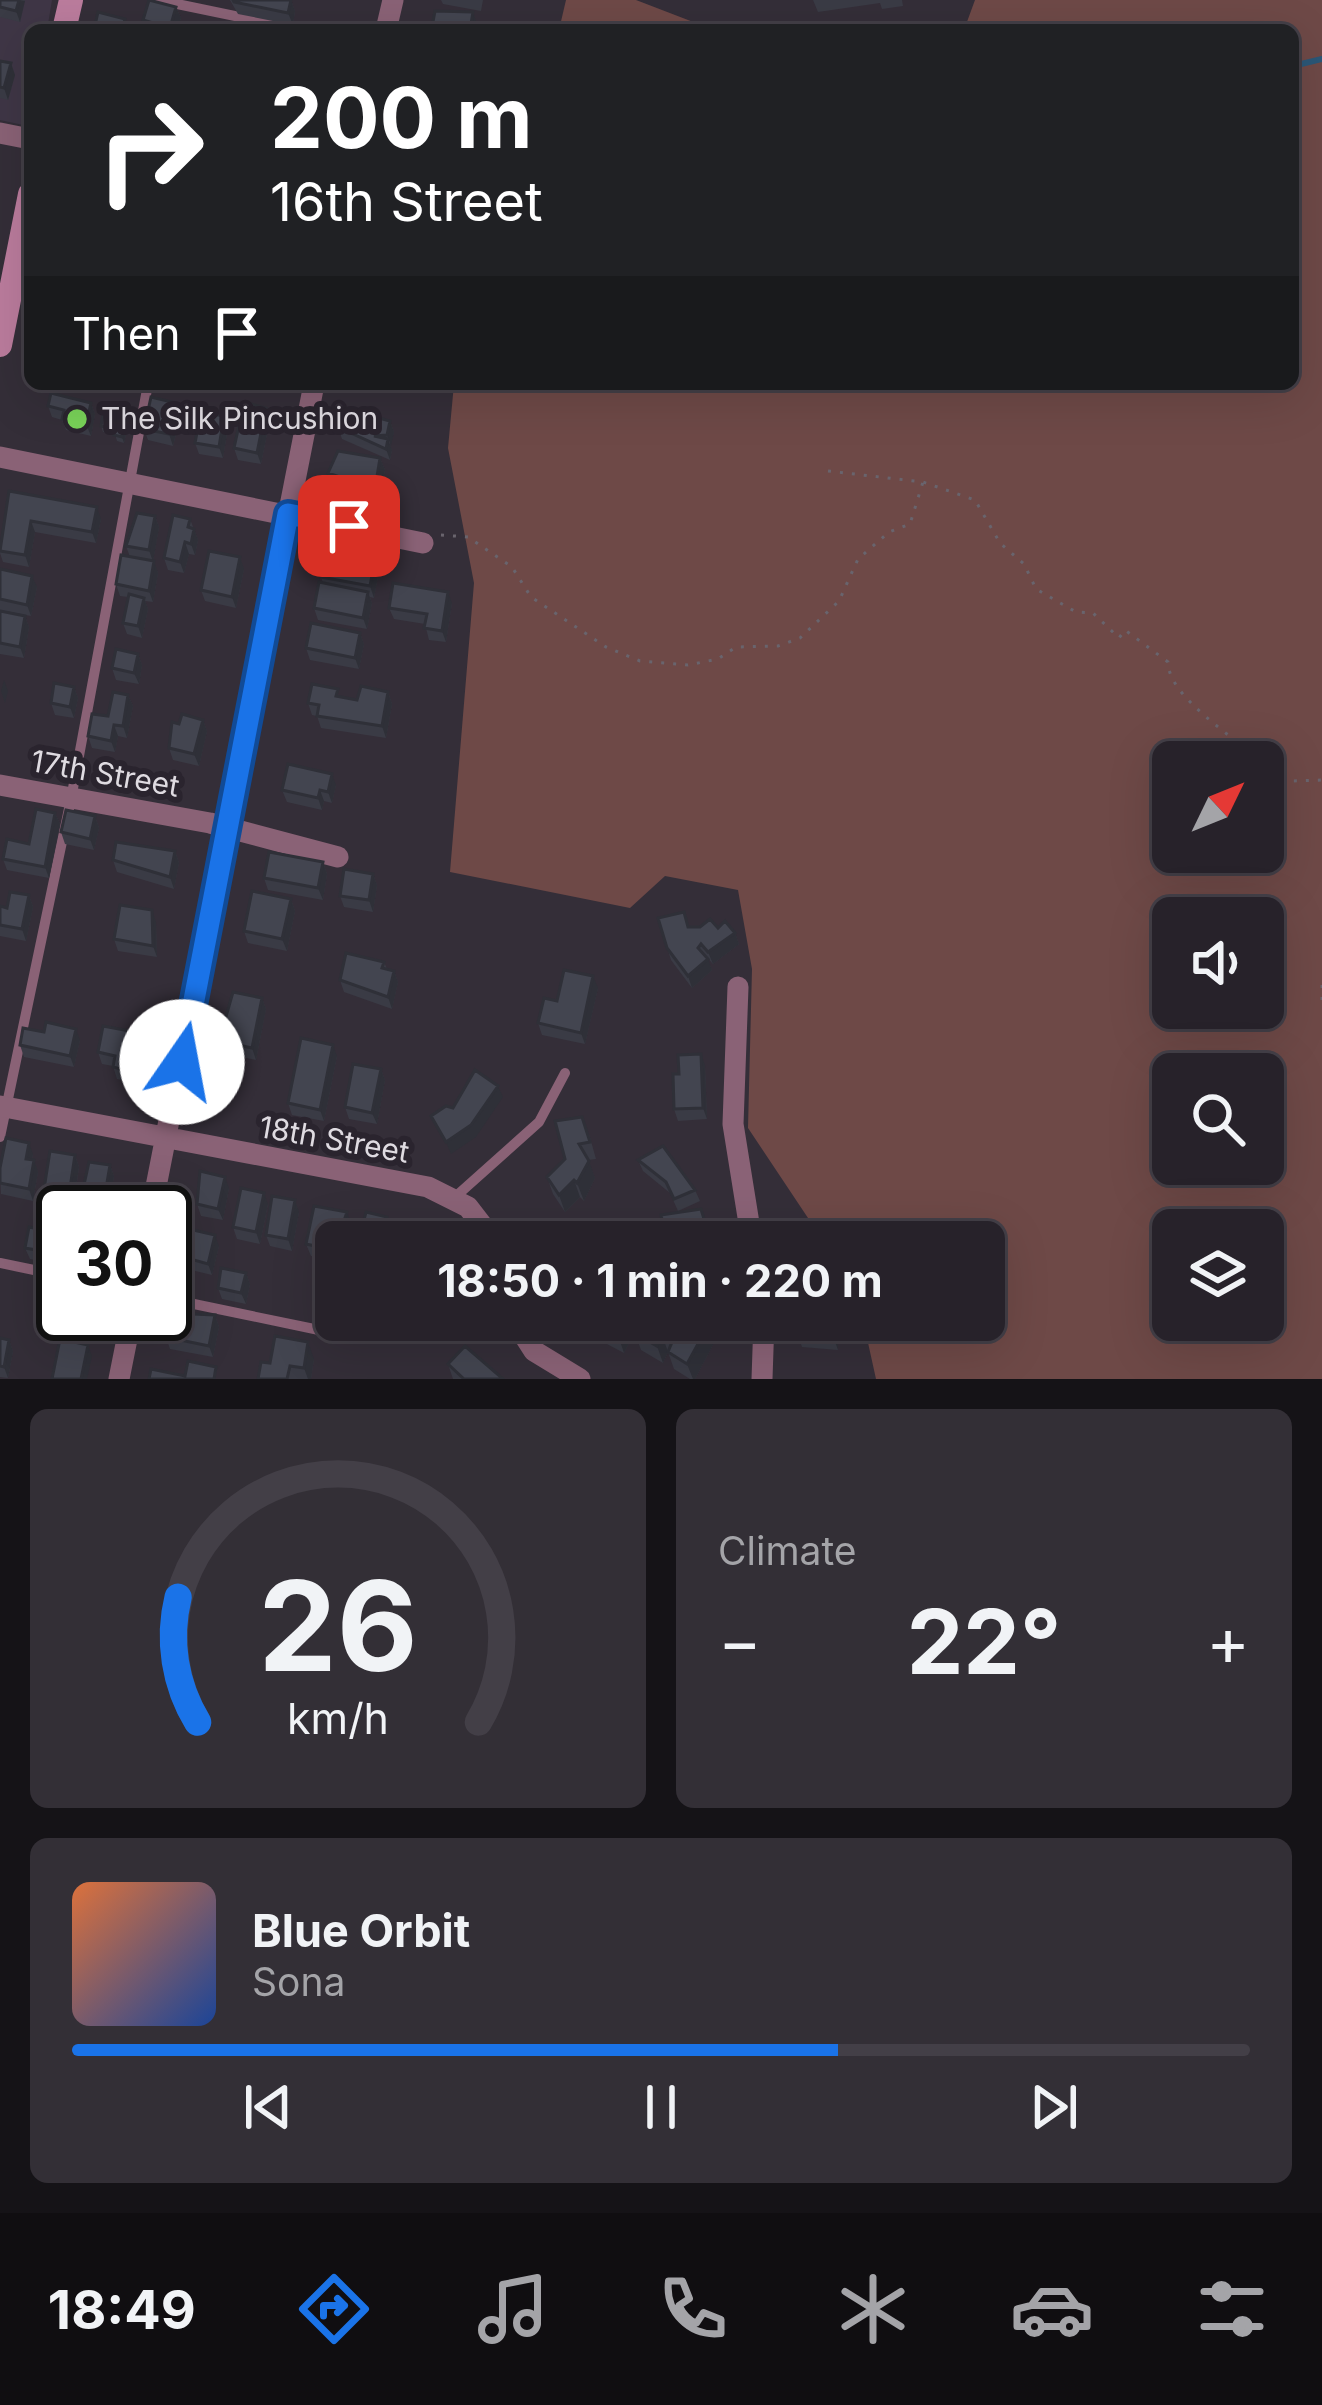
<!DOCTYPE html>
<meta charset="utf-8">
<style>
body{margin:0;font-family:Inter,sans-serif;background:#332f36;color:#f1f3f6;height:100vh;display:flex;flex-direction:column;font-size:45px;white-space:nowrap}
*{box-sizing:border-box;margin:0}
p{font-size:39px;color:#a4a4a8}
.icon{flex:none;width:66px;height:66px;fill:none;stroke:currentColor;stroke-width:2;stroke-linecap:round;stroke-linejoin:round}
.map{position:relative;height:1379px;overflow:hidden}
.details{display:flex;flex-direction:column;gap:30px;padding:30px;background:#151317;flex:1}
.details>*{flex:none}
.top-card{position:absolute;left:24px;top:24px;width:1275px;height:366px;border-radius:18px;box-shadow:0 12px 48px #0002,0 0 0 3px #433f47;background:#202124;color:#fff;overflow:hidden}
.needle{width:78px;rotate:47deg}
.tools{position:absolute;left:1152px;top:741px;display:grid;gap:24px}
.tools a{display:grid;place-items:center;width:132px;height:132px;border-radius:18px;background:#27222a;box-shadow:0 12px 48px #0002,0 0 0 3px #433f47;font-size:60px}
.speed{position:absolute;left:36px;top:1185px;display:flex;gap:24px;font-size:60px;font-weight:700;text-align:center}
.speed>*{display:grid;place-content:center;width:156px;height:156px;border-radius:50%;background:#27222a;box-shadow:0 12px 48px #0002,0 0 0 3px #433f47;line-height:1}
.speed .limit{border:6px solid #111;border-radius:18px;background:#fff;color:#111}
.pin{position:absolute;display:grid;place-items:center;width:102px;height:102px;color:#fff;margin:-51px;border-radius:24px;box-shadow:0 6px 18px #0006}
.me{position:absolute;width:132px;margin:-66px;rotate:12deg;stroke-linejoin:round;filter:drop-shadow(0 0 9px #0008)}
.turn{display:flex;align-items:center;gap:42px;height:252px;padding:0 48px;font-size:54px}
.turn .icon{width:156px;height:156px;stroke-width:2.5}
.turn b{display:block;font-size:84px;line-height:102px}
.then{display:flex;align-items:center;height:114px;padding:0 48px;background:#0003;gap:24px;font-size:45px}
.big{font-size:90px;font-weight:700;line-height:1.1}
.details .widget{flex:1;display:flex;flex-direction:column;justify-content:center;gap:18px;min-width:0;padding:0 42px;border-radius:18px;background:#332f36}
.details .dial{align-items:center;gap:0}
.dial svg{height:312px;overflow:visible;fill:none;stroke:#433f47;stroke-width:7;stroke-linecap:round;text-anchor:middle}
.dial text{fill:#f1f3f6;stroke:none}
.song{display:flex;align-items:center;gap:36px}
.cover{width:144px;height:144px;border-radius:18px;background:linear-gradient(135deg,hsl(20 70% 55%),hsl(220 70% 35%))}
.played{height:12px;border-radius:6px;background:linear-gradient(90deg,#1a73e8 65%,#433f47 65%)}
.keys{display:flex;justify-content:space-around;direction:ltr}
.heat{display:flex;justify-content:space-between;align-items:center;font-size:66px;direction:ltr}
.details .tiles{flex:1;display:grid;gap:30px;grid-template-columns:1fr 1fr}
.widget:last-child{grid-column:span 2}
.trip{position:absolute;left:315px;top:1221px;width:690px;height:120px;border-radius:18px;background:#27222a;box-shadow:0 12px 48px #0002,0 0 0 3px #433f47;font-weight:700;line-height:120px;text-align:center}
.dock{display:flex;height:192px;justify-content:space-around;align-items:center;background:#100e11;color:#a4a4a8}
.dock .icon{width:84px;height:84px}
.dock .on{color:#1a73e8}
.dock b{font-size:54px;color:#f1f3f6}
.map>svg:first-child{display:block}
.built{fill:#3f3646}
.green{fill:#6e4947;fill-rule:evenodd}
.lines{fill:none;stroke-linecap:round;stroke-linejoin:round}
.stream{stroke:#2b5777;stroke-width:6}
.path{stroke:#69646d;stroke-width:3;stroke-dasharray:3 9;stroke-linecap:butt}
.service{stroke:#8a6276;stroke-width:10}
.minor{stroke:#8a6276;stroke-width:21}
.secondary{stroke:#bb7c9d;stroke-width:24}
.wall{fill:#3a3b45}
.shaded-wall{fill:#2f3038}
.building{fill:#434550;stroke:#2f3038;stroke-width:3}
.route-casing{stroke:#114b97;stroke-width:30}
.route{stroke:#1a73e8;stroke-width:21}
.poi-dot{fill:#78d158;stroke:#2a242e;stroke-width:4.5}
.labels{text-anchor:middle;stroke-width:12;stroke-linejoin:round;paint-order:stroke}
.poi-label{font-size:30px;fill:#dfdbe1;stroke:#2a242e;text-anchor:start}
.street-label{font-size:30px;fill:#dfdbe1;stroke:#2a242e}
</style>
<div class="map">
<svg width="1322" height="1379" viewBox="0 0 1322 1379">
<rect width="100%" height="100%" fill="#342e38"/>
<!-- built -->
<path class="built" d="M0,0H52L47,30H30L28,126L0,120Z"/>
<!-- green -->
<path class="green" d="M566,0H636L714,30H559Z
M975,0H1322V1379H876L863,1320H984V1242H824L748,1128L752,969L738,890L665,876L630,908L450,872L474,583L448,448L454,384H1293V30H964ZM1173,762H1263V852H1173ZM1173,918H1263V1008H1173ZM1173,1074H1263V1164H1173ZM1173,1230H1263V1320H1173Z"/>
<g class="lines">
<!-- stream -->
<path class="stream" d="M1293,66L1322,59"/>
<!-- path -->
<path class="path" d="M828,471L923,482L975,500L1000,543L1024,564L1036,589L1076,612L1093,613L1119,638L1125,630L1168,662C1168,697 1235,737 1261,762
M441,535L468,537L512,567L531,597L606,647L640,661L688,665L718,659L736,647L778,646L800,638L839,601L858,559L889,532L910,524L923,482
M1263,763L1292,781L1322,780
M1322,985V1006"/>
<!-- service -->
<path class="service" d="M158,0L302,30
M0,1137L71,799L148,384
M454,1198L539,1122L565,1073
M0,1263L63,1276
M165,1298L319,1330"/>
<!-- minor -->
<path class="minor" d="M386,30L393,0
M0,133L30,139
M0,457L423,543
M0,785L210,823L338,857
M738,987L733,1124L752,1242
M0,1106L428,1187L468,1207L495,1242
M151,1212L314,384
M514,1320L534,1351L580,1379
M119,1379L132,1314
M762,1379L764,1320"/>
<!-- secondary -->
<path class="secondary" d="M64,30L71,0
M0,345L30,194"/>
</g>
<!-- wall -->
<path class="wall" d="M0,0H25L20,22L0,17Z
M230,0H291L295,11L293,25L238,14Z
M441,0H483L481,11L443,4Z
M813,0H902L903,6L882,9L880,3L818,12Z
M176,7L181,18L177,30H147L143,20Z
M0,61L15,75L8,100L0,98Z
M172,384H194L193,392L174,388Z
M91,403L95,414L91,436L66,430L62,420L52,417L48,406Z
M176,403L181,414L173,446L148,440L144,429Z
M266,408L270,419L261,464L238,460L234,448L247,422Z
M131,414L124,443L117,441L115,434L103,432L101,426Z
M224,416L228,427L223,458L199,454L195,443Z
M390,421L394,432L390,446L392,450L390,460L342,439L338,427Z
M380,458L385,470L379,500L332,484L328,473Z
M9,491L101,519L96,543L35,532L29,567L3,562L0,553V544Z
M155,516L159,527L153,561L158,573L153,602L145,601L148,609L142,638L127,634L123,623L128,597L120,596L116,584L130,557L126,546Z
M190,519L198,540L195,555L189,554L184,573L168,570L164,558Z
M375,559L379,571L374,598L370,597L372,603L367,629L318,620L314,608L323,583L321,577Z
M0,569L37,587L31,616L0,610Z
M244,569L236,608L205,601L201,590Z
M452,603L446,642L429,640L425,624L394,619L389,608Z
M0,611L25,616L29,627L24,658L0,654Z
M360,633L364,644L359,669L310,660L306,648Z
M138,654L142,665L139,684L116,680L112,668Z
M74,687L78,698L74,718L55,715L51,703Z
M388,692L392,704L386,738L321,728L317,716L312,715L308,703L340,697L357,700Z
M128,695L133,706L127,738L118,736L115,752L92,748L88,736Z
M203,720L207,731L199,766L173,760L169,748L179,724Z
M336,785L332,803L324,801L322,810L287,802L282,790Z
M55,813L60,824L49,878L7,870L3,859L29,844Z
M95,816L99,828L94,850L65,844L61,832Z
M175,851L179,863L174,889L117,872L113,860Z
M323,862L327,874L323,900L268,890L264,878Z
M373,874L377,885L373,912L344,907L340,896Z
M29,895L33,907L26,941L0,936V906L7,908Z
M291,899L295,911L287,951L248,943L244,931Z
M658,918L689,927L718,928L735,933L739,944L713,964L706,956L712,970L692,988L671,960Z
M156,922L157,957L118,951L114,939Z
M384,962L387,969L394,971L398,982L392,1009L344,992L340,980Z
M598,988L585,1044L542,1035L538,1023L557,1001Z
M262,998L266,1009L256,1060L223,1053L219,1041Z
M80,1040L74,1067L24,1057L20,1045Z
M139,1044L132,1082L117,1079L113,1066L102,1064L98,1052Z
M337,1056L324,1121L292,1115L288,1103Z
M705,1065L707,1119L678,1121L674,1109L679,1074Z
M381,1069L385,1080L377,1124L349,1119L345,1107Z
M589,1134L596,1159L588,1160L595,1178L584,1201L580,1197L565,1212L553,1194L547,1177Z
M33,1154L32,1160L38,1172L33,1201L1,1194L0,1168Z
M75,1155L79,1167L76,1189L80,1201L110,1165L114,1176L108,1212H76L58,1209L55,1201L48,1200L44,1189Z
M638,1160L695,1190L700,1201L678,1211L670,1193L643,1171Z
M229,1188L223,1220L201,1216L197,1204Z
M268,1204L260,1244L237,1239L233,1227Z
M299,1212L292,1251L270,1246L266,1235Z
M351,1223L336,1242V1261L311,1256L306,1244Z
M63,1234V1265L30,1259L25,1248Z
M219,1246L212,1275L187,1269L183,1257Z
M246,1273L250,1284L246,1304L222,1299L218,1288Z
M63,1281V1314H91L90,1322L43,1312L39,1300Z
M215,1315L219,1327L213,1357L170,1349L166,1337Z
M434,1320H462L465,1331L440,1338Z
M583,1320H635L637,1327L624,1353L586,1333Z
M838,1320V1350L802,1347L796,1330Z
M635,1333L716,1339L695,1379H690L674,1369L668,1352L663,1363L641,1350Z
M0,1338L9,1340L13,1351L8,1378L0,1377Z
M314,1359L311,1379H258L270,1363Z
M448,1364L503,1379H453Z"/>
<!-- shaded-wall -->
<path class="shaded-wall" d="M19,0L25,1L20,22L16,11Z
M291,0L295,11L293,25L288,13Z
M176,7L181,18L177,30H171Z
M473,12L477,24L476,30H470Z
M11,63L15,75L8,100L4,88Z
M91,403L95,414L91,436L86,424Z
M176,403L181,414L173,446L169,434Z
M129,408L131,414L124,443L122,437Z
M266,408L270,419L261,464L257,453Z
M224,416L228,427L223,458L219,447Z
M390,421L394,432L391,446L387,435Z
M388,439L392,450L390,460L386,449Z
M380,458L385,470L379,500L375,489Z
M97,507L101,519L96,543L92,532Z
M155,516L159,527L153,562L149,550Z
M31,521L35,532L29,567L25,555Z
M194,529L198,540L195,555L191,544Z
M185,542L189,554L184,573L180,562Z
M240,557L244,569L236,608L232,597Z
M375,559L379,571L374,598L370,586Z
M154,561L158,573L153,602L149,591Z
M32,576L37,587L31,616L27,605Z
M368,592L372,603L367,629L363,618Z
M448,592L452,603L446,642L442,631Z
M144,598L148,609L142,638L138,626Z
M25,616L29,627L24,658L20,647Z
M360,633L364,644L359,669L355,658Z
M138,654L142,665L139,684L134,673Z
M4,680L8,691L5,703L1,691Z
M74,687L78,698L74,718L70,707Z
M388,692L392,704L386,738L382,726Z
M128,695L133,706L127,738L123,726Z
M203,720L207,731L199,766L194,754Z
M114,725L118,736L115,752L111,741Z
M332,774L336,785L332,803L328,792Z
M320,790L324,801L322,810L318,798Z
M55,813L60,824L49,878L45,867Z
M95,816L99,828L94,850L90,839Z
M175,851L179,863L174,889L170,877Z
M323,862L327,874L323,900L318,888Z
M373,874L377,885L373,912L369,900Z
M29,895L33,907L26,941L22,929Z
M291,899L295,911L287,951L282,939Z
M152,910L156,922L157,957L153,946Z
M735,933L739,944L713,964L708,952Z
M708,959L712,970L692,988L688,976Z
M394,971L398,982L392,1009L388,997Z
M593,976L598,988L585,1044L581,1033Z
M262,998L266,1009L256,1060L252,1048Z
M76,1029L80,1040L74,1067L70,1056Z
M135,1032L139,1044L132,1082L128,1071Z
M333,1045L337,1056L324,1121L320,1110Z
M701,1054L705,1065L707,1119L703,1108Z
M381,1069L385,1080L377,1124L372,1113Z
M498,1086L503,1097L476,1137L451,1154L446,1142Z
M29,1143L33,1154L30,1170L26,1159Z
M75,1155L79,1167L74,1200L70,1188Z
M34,1160L38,1172L33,1201L29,1189Z
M589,1161L595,1178L584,1201L577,1183Z
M110,1165L114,1176L108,1212H102Z
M225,1177L229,1188L223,1220L218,1209Z
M574,1180L580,1197L565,1212L559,1195Z
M76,1189L80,1201L78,1212L74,1201Z
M264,1193L268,1204L260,1244L256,1232Z
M295,1200L299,1212L292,1251L288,1239Z
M347,1212L351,1223L345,1242H337Z
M387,1217L391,1229L388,1242H381Z
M215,1235L219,1246L212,1275L208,1264Z
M246,1273L250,1284L246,1304L241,1293Z
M215,1315L219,1327L213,1357L209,1346Z
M631,1320H635L637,1327L624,1353L620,1341Z
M832,1320H838V1350L832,1333Z
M710,1322L716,1339L695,1379H693L687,1364Z
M662,1335L668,1352L663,1363L657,1346Z
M9,1340L13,1351L8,1378L4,1367Z
M308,1342L314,1359L311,1379H308L304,1368Z
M88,1345L92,1356L87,1379H81Z"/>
<!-- building -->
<path class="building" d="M0,0H19L16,11L0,7Z
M149,0L176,7L170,28L143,20Z
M233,0H291L288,13L234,2Z
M435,11L473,12L470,30H441L432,27Z
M98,12L125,19L122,30H94Z
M224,24L254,30H223Z
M0,61L11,63L4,88L0,87Z
M51,393L91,403L86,424L62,419L64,410L48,406Z
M151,397L176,403L169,434L144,429Z
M105,404L129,408L122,437L114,435L115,429L101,426Z
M251,404L266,408L257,453L234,448L240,421L247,422Z
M346,409L390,421L387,435L374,436L388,439L386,449L338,427Z
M201,412L224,416L219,447L195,443Z
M338,451L380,458L375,489L328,473Z
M9,491L97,507L92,532L31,521L25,555L0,551Z
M137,513L155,516L149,550L126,546Z
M173,515L190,519L188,527L194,529L191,544L185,542L180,562L164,558Z
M326,550L375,559L370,586L321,577Z
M209,551L240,557L232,597L201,590Z
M121,555L154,561L149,591L116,584Z
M0,569L32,576L27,605L0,599Z
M319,582L368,592L363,618L314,608Z
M393,583L448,592L442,631L424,628L427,614L389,608Z
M129,594L144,598L138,626L123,623Z
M0,611L25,616L20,647L0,643Z
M311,623L360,633L355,658L306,648Z
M116,649L138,654L134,673L112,668Z
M54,683L74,687L70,707L51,703Z
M312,684L338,689L336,696L357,700L361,686L388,692L382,726L317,716L319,705L308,703Z
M113,692L128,695L123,726L114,725L111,741L88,736L92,714L108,716Z
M182,714L203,720L194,754L169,748L172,722L179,724Z
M288,764L332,774L328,792L320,790L318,798L282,790Z
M36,809L55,813L45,867L3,859L7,839L29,844Z
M66,810L95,816L90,839L61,832Z
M116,842L175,851L170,877L113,860Z
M269,852L323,862L318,888L264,878Z
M344,869L373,874L369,900L340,896Z
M252,891L291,899L282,939L244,931Z
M10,892L29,895L22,929L0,925V906L7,908Z
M120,905L152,910L153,946L114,939Z
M684,912L688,927H700L710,919L718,928L725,921L735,933L708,952L701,944L698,948L708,959L688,976L667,948L658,918Z
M346,953L384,962L382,968L394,971L388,997L340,980Z
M564,970L593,976L581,1033L538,1023L544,998L557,1001Z
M233,992L262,998L252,1048L219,1041Z
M46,1022L76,1029L70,1056L20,1045L23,1028L44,1032Z
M103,1026L135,1032L128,1071L113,1067L115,1056L98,1052Z
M301,1038L333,1045L320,1110L288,1103Z
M701,1054L703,1108L674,1109L673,1074H679L678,1055Z
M353,1064L381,1069L372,1113L345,1107Z
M475,1070L498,1086L471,1125L446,1142L431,1116L446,1106L453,1108Z
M582,1117L590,1142L579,1144L589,1161L577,1183L574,1180L559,1195L547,1177L565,1159L555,1121Z
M6,1138L29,1143L26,1159L34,1160L29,1189L0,1183V1168Z
M663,1146L695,1190L674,1199L666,1182L638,1160Z
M50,1151L75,1155L70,1188L76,1189L74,1201L54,1198L55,1190L44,1189Z
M89,1162L110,1165L102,1212H78Z
M200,1171L225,1177L218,1209L197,1204Z
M241,1188L264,1193L256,1232L233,1227Z
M272,1196L295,1200L288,1239L266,1235Z
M314,1206L347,1212L334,1250L306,1244Z
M701,1209L711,1242H667L661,1215Z
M366,1212L387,1217L381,1242L359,1239Z
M572,1220L581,1242H538L536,1234Z
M29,1227L63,1234L59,1254L25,1248Z
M189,1229L215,1235L208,1264L183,1257Z
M221,1268L246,1273L241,1293L218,1288Z
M43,1278L63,1281V1305L39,1300Z
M171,1313L215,1315L209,1346L166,1337Z
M434,1320H461L436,1326Z
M583,1320H631L620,1341L582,1321Z
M643,1320H707L710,1322L687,1364L668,1352L672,1342L662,1335L657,1346L635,1333Z
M796,1320H832V1333L796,1330Z
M275,1336L308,1342L304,1368L290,1366L287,1379H258L261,1362L270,1363Z
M0,1338L9,1340L4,1367L0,1366Z
M60,1339L88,1345L81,1379H52Z
M465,1346L503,1379H464L448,1364Z
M188,1361L216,1367L214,1379H149L151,1369L185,1376Z"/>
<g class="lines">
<!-- route casing -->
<g class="route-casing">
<path id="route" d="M182,1062L288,514L349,526"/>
</g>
<!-- route -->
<use href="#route" class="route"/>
</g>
<!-- markers -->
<circle class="poi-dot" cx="77" cy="419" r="12"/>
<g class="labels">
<!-- poi labels -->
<g class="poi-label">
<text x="101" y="429">The Silk Pincushion</text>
</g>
<!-- street labels -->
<g class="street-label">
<text transform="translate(105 774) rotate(10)" y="10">17th Street</text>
<text transform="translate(334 1140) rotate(10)" y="10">18th Street</text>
</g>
</g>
</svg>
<div class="tools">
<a><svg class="needle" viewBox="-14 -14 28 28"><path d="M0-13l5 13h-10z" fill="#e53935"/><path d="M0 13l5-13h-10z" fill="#a4a4a8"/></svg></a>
<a><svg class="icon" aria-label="sound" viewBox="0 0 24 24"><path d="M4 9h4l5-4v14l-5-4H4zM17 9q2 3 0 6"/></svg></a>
<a><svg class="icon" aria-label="search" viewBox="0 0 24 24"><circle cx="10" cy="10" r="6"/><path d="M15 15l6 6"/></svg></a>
<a><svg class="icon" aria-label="layers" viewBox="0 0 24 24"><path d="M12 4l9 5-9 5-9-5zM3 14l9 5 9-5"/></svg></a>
</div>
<div class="speed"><div class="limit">30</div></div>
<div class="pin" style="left:349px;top:526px;background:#d93025"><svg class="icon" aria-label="arrive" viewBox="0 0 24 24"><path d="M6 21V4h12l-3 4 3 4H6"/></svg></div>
<svg class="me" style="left:182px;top:1062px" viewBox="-20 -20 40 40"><circle r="19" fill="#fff"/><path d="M0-13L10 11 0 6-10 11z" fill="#1a73e8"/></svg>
<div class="trip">18:50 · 1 min · 220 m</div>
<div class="top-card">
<div class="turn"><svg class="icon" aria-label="right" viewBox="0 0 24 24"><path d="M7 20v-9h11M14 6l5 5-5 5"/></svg><div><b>200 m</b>16th Street</div></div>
<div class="then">Then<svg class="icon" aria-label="arrive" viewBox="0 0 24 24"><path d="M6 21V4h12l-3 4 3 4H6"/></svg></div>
</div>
</div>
<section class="details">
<div class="tiles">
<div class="widget dial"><svg viewBox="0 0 100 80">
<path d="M14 69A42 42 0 1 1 86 69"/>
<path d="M14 69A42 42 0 0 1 9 37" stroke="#1a73e8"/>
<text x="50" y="56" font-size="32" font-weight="700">26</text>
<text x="50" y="72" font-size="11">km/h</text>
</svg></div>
<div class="widget"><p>Climate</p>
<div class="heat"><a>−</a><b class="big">22°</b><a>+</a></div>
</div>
<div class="widget">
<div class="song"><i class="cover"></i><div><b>Blue Orbit</b><p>Sona</p></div></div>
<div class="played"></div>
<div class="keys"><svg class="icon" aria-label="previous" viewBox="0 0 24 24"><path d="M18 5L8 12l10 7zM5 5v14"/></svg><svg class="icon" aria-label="pause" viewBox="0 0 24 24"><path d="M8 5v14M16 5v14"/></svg><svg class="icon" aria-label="next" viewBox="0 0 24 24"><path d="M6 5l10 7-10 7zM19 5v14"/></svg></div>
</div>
</div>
</section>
<nav class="dock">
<b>18:49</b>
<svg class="icon on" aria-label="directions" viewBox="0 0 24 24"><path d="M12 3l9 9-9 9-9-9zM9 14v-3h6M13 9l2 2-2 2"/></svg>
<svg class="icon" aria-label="music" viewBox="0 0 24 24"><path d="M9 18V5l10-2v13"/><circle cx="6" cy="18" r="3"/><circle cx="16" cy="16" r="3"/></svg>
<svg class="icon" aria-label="phone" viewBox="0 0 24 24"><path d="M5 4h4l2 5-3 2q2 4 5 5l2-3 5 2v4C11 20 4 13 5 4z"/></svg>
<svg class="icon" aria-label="climate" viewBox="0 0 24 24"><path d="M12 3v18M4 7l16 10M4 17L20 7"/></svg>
<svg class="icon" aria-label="car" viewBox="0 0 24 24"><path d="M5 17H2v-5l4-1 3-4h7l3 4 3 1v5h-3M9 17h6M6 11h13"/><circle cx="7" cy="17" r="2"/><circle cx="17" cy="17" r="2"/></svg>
<svg class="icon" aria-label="filters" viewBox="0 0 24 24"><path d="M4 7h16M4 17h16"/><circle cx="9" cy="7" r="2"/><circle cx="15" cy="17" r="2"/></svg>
</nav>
